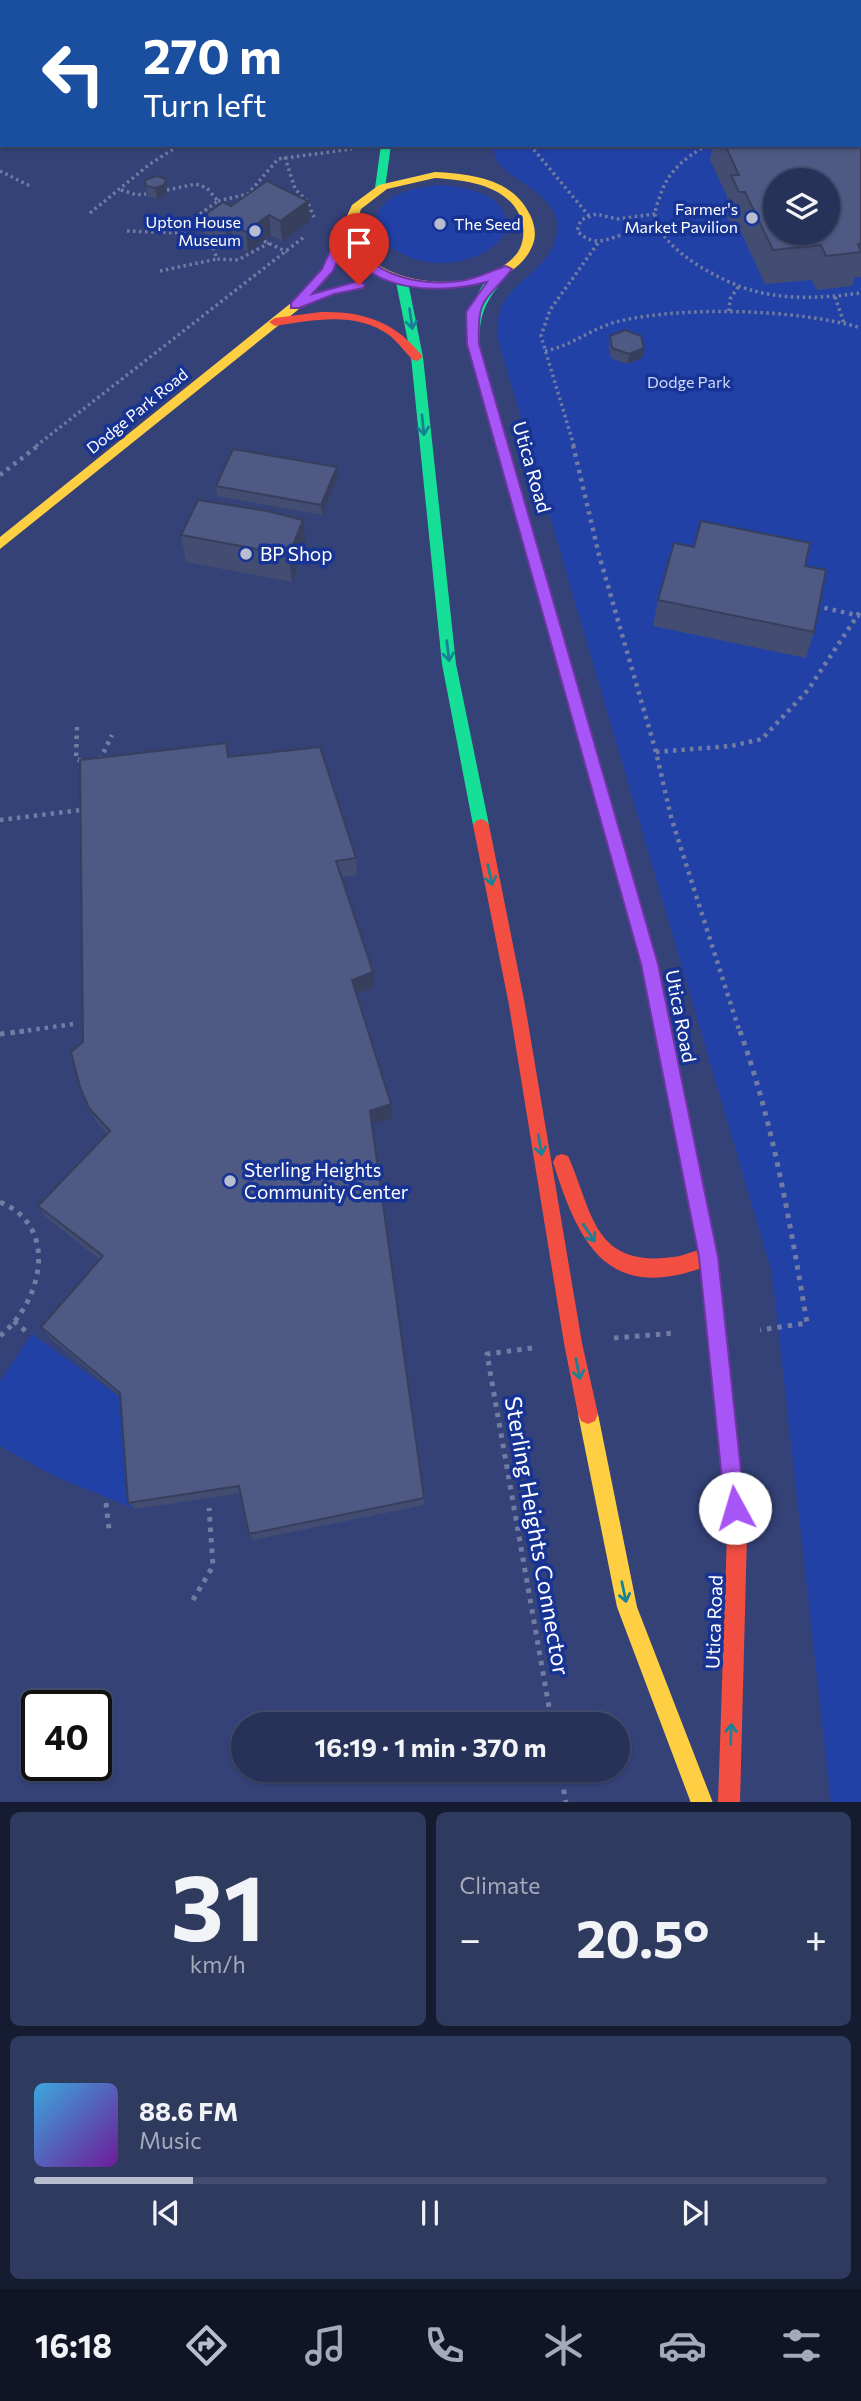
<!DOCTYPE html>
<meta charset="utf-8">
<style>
body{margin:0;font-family:Commissioner,sans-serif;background:#2f3a5f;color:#f1f3f6;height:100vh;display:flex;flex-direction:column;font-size:26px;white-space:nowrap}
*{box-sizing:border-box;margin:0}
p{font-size:23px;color:#a4aaba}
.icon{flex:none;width:38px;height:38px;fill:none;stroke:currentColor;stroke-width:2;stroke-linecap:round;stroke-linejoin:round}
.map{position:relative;height:1802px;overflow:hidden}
.details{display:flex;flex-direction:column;gap:10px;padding:10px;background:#151c31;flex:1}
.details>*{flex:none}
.guide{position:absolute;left:0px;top:0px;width:861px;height:147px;box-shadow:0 2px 5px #0004,0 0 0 2px #434d6f;background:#1a4fa0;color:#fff;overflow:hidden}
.tools{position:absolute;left:763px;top:168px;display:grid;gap:14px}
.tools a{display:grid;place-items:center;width:77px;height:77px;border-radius:50%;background:#273259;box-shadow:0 2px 5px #0004,0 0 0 2px #434d6f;font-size:35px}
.speed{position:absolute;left:21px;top:1690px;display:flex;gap:14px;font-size:35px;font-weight:700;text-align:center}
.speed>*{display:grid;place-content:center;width:91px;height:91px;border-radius:50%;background:#273259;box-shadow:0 2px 5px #0004,0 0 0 2px #434d6f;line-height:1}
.speed .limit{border:4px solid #111;border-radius:10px;background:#fff;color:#111}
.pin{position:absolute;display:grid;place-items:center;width:60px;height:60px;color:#fff;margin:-72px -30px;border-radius:50% 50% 50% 0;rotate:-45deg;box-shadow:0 0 7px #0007}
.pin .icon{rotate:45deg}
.me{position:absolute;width:77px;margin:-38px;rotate:354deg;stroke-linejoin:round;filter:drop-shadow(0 0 5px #0008)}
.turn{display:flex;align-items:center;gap:24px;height:147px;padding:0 28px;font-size:32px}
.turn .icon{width:91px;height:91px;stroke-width:2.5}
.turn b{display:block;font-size:49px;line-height:60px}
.big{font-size:52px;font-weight:700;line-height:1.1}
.details .widget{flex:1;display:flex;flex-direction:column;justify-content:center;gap:10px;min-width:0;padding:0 24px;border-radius:10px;background:#2f3a5f}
.details .dial{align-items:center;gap:0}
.dial b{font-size:91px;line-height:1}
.song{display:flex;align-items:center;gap:21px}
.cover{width:84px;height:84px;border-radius:10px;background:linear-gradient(135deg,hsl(200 70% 55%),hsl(280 70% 35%))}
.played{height:7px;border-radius:4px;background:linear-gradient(90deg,#b8bdcf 20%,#434d6f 20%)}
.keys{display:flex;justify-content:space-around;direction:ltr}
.heat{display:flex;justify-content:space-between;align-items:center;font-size:38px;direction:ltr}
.details .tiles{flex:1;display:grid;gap:10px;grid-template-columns:1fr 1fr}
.widget:last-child{grid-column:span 2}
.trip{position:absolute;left:231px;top:1712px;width:399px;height:70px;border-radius:35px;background:#273259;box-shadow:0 2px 5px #0004,0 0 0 2px #434d6f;font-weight:700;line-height:70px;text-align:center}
.dock{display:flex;height:112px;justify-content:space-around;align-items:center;background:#101424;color:#a4aaba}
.dock .icon{width:49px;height:49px}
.dock .selected{color:#b8bdcf}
.dock b{font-size:32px;color:#f1f3f6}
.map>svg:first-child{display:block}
.green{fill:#2241a7;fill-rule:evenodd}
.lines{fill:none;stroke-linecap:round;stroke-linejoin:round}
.path-far2{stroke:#717ca2;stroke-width:3.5;stroke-dasharray:2.5 3.5;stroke-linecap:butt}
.path-far1{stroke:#717ca2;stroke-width:4.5;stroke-dasharray:3.5 5;stroke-linecap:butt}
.path{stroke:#717ca2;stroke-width:5;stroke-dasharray:4.5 6;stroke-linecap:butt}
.fast{fill:#16e098;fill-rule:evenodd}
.slow{fill:#ffcf43;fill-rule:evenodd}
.jam{fill:#f24e42;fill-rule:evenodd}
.wall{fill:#434d72}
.shaded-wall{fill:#373f5c}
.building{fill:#4e5a84;stroke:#373f5c;stroke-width:2;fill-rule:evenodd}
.oneway{stroke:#178196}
.route{fill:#a855f7;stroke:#6d37a1;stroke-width:2}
.poi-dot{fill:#b8bdcf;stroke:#173394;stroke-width:2.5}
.labels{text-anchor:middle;stroke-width:7;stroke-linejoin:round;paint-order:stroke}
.far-poi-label{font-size:16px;fill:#fff;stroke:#173394;text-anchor:end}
.far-park-label{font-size:16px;fill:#ced9fc;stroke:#173394}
.far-street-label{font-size:16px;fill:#fff;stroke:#173394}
.street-label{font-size:19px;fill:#fff;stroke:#173394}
.poi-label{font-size:19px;fill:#fff;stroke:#173394;text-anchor:start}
.near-street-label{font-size:23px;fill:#fff;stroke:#173394}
</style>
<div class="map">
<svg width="861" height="1803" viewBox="0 0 861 1803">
<rect width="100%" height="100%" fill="#344277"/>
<!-- green -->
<path class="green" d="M430,0H861V1802H831L772,1273L497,336C495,279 544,281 556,238C567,200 519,185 500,165C496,160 494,151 491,145H859V2ZM775,180H828V233H775Z
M437,185C460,186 510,192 506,228C505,239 491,249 481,254C397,292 319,197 437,185Z
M32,1334L127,1402L135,1509L54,1476L0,1446V1381Z"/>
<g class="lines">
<!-- path-far2 -->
<path class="path-far2" d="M783,0L785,2
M859,138L861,140
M530,145L589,216
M707,145C683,159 667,172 659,199C657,204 655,210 655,215C659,250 724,283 754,291C789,300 825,298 861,293
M285,157L295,189L307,201L314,217
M0,171L30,186
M121,190L137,195L146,194
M167,190L196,184L207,188L218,201L182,227L183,233L212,244L217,259L238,260L269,243
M218,201L248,194L278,159L352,149
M90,213L150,164L180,145
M655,214L617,219L596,214L581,220L577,231C596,249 607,238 629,233C640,231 652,231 663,230
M127,231L183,233
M264,241L287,252
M160,271L217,259
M835,297L844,323
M729,311L730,299L739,286
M545,351C572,346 593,327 620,321C684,306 798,309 861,328
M36,446L304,237
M574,446L541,336L550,310L598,243"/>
<!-- path-far1 -->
<path class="path-far1" d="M573,445L599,555L656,752L671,817L740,1033
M0,475L39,445
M816,606L860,616
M77,727L76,759L84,762
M656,752L731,746L762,739L808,690L861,610
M100,760L112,735
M0,820L81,810
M11,1033L73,1024"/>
<!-- path -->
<path class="path" d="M740,1031C774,1126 790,1223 807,1323L760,1330
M0,1034L24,1031
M0,1202C61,1227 41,1303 0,1336
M14,1321L29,1334
M614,1338L675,1333
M532,1348L487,1354L552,1724
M106,1503L109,1529
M193,1600L213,1566L209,1508
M560,1769L566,1803"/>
<!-- fast -->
<path class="fast" d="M381,145H391L385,188L380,191L375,188Z
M506,265L512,269C490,297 480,305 479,343L561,629L554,634L547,629L467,343C468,315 477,277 506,265Z
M402,278L408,282L423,357L456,664L489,825L486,829H476L473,825L442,664L411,357L396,282Z"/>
<!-- slow -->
<path class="slow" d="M310,0H320L321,2H311Z
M435,172C470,174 511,178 529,213C534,222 537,234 533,244C516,291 438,294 399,282C376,275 354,263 346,240L331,274L299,309L0,549V537L291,303L322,270L352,205L379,185ZM435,178C468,180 515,186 523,226C524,235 523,244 518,252C488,294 392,290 362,250C358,244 356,236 354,230L361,209L387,189Z
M629,887L635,889L637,894L657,964L718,1257L741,1474L738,1481L731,1484L724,1481L721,1474L700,1257L641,964L621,894L623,889Z
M588,1404L595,1407L598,1414L637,1607L713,1803H691L617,1607L578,1414L581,1407Z"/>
<!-- jam -->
<path class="jam" d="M405,0H415V2H405Z
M321,312C364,311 396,322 423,357L417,361L413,360C405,352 398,342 389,335C356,311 313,320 275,326L269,322L275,318Z
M554,624L561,629L637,894L635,899H623L621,894L547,629Z
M481,819L486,821L489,825L525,1005L582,1343L598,1414L595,1421L588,1424L581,1421L578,1414L564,1343L509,1005L473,825L476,821Z
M562,1154L568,1156C593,1212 593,1268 673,1257C687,1256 702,1245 715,1251L718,1257L715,1263C612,1305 581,1252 553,1162L556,1156Z
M731,1464L738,1467L741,1474L747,1534L740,1803H718L727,1534L721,1474L724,1467Z"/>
</g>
<!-- wall -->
<path class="wall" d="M0,0H179V2H2V103L0,102Z
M713,145H861V277H855L852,286L817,290L812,280L765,284L738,226H732L724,210L727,196L710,160Z
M166,179L167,190L166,195L157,199L148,196L145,180Z
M308,201L310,221L282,241L271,235L248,252L233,244L228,248L205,237L202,217L231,206Z
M610,336L644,348L642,358L627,364L611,358L609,346Z
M337,478L322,515L217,496L216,486Z
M181,535L306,546L292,582L186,562Z
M694,547L805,566L814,632L806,658L653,626L658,600Z
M226,743L228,757L356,858L357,875L341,877L373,972L374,987L356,994L391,1104L392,1118L372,1124L424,1498V1505L253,1540L249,1534L241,1493L135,1509L128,1503L120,1396L49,1337L41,1327L100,1260L46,1217L38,1206L107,1134L96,1121L80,1087L83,1042Z"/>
<!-- shaded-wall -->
<path class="shaded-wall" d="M149,0H179V2H145Z
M166,179L167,190L166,195L157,199L155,188Z
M308,201L310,221L282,241L280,221Z
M269,215L271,235L248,252L246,232Z
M231,224L233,244L228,248L225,228Z
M644,348L642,358L627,364L629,354Z
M337,467V478L322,515L321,505Z
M303,520L306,546L292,582L289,555Z
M373,972L374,987L353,995L352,980Z
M391,1104L392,1118L371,1124L370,1111Z"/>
<!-- building -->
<path class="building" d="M0,0H149L145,2H2V72H0Z
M725,145H861V244H858L861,252L826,256L821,245L773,250L745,192H739L731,175H739ZM775,180H828V233H775Z
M157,176L166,179L164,185L155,188L146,186L145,180Z
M267,181L308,201L280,221L269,215L246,232L231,224L225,228L202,217L223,202L231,206Z
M625,330L641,336L644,348L629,354L612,348L610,336Z
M233,449L337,467L321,505L216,486Z
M198,500L267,511L303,520L289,555L181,535Z
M701,521L810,543L805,566L826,570L814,632L658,600L674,543L694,547Z
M226,743L228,757L320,747L356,858L336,861L373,972L352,980L391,1104L370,1111L424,1498L249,1534L239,1486L128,1503L120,1393L41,1327L103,1256L38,1206L110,1131L89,1108L80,1087L71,1052L83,1042L80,760Z"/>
<!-- one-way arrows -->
<defs><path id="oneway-shaft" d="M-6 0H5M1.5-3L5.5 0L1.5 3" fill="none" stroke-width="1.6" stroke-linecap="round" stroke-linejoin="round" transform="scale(1.75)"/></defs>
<g class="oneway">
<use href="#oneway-shaft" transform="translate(411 319) rotate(82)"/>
<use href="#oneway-shaft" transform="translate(423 425) rotate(84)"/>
<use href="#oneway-shaft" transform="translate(448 651) rotate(83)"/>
<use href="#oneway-shaft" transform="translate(490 875) rotate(78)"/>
<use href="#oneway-shaft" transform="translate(540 1145) rotate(81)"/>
<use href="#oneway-shaft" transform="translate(589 1233) rotate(57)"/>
<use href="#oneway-shaft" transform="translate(578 1369) rotate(78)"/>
<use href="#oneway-shaft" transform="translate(624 1592) rotate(78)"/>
<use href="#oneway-shaft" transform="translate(731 1734) rotate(-88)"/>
</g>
<!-- route -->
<path class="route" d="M347,221L353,224C355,274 419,287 460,281C477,279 490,271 506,266L512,269C485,303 477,296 479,344L658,964L718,1257L745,1508L742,1515L735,1518L728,1515L725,1508L699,1257L641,964L467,344L466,312L487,282C440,294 369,294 345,243L333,271L312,294L359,281L365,285L363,288L334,294L299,308H291V303L322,269L342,224Z"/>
<!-- markers -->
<g class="poi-dot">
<circle cx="752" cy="218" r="7"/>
<circle cx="440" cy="224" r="7"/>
<circle cx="255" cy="231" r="7"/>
<circle cx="246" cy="554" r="7"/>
<circle cx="230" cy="1181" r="7"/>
</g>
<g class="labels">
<!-- far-poi labels -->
<g class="far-poi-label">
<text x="738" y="215">Farmer's<tspan x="738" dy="18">Market Pavilion</tspan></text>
<text x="241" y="228">Upton House<tspan x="241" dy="18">Museum</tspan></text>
<text x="454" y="230" text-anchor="start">The Seed</text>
</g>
<!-- far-park labels -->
<g class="far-park-label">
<text x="689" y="388">Dodge Park</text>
</g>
<!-- far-street labels -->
<g class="far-street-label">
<text transform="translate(137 411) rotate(-39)" y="6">Dodge Park Road</text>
</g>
<!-- street labels -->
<g class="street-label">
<text transform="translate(532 467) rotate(74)" y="7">Utica Road</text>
<text transform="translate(681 1016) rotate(79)" y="7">Utica Road</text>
<text transform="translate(714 1622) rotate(-88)" y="7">Utica Road</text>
</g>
<!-- poi labels -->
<g class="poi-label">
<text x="260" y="561">BP Shop</text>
<text x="244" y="1177">Sterling Heights<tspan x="244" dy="22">Community Center</tspan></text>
</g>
<!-- near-street labels -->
<g class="near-street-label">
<text transform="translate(537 1536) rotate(80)" y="8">Sterling Heights Connector</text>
</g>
</g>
</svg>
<div class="tools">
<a><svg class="icon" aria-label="layers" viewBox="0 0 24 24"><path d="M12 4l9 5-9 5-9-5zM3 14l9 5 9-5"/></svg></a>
</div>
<div class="speed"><div class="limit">40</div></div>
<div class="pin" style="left:359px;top:285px;background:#d93025"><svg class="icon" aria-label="arrive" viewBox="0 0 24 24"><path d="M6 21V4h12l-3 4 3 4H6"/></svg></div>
<svg class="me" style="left:735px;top:1508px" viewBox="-20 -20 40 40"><circle r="19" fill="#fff"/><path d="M0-13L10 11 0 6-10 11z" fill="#a855f7"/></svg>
<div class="trip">16:19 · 1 min · 370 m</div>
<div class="guide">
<div class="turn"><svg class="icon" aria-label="left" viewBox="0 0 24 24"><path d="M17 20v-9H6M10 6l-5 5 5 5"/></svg><div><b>270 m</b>Turn left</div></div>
</div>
</div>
<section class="details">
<div class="tiles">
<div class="widget dial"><b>31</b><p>km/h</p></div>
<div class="widget"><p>Climate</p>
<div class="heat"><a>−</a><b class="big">20.5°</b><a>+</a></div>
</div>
<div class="widget">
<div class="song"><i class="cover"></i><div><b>88.6 FM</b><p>Music</p></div></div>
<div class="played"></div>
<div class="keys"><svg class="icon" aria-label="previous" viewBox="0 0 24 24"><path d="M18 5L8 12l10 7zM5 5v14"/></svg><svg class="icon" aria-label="pause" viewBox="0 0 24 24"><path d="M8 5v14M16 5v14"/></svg><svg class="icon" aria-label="next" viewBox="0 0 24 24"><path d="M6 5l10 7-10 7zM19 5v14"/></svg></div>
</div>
</div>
</section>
<nav class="dock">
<b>16:18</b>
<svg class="icon selected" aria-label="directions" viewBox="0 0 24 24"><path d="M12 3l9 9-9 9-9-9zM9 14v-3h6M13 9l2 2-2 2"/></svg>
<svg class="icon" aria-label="music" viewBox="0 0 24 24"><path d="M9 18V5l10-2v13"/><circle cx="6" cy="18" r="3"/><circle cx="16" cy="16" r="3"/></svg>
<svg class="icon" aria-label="phone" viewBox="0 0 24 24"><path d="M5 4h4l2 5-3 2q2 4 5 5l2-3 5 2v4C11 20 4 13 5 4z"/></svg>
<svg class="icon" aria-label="climate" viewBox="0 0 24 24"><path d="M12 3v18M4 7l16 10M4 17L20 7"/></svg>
<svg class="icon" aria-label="car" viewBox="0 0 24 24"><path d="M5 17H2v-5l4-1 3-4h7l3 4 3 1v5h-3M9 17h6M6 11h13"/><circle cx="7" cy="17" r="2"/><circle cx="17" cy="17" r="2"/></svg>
<svg class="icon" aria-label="filters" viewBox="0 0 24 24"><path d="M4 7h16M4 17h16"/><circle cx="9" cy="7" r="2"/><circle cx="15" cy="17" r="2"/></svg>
</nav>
